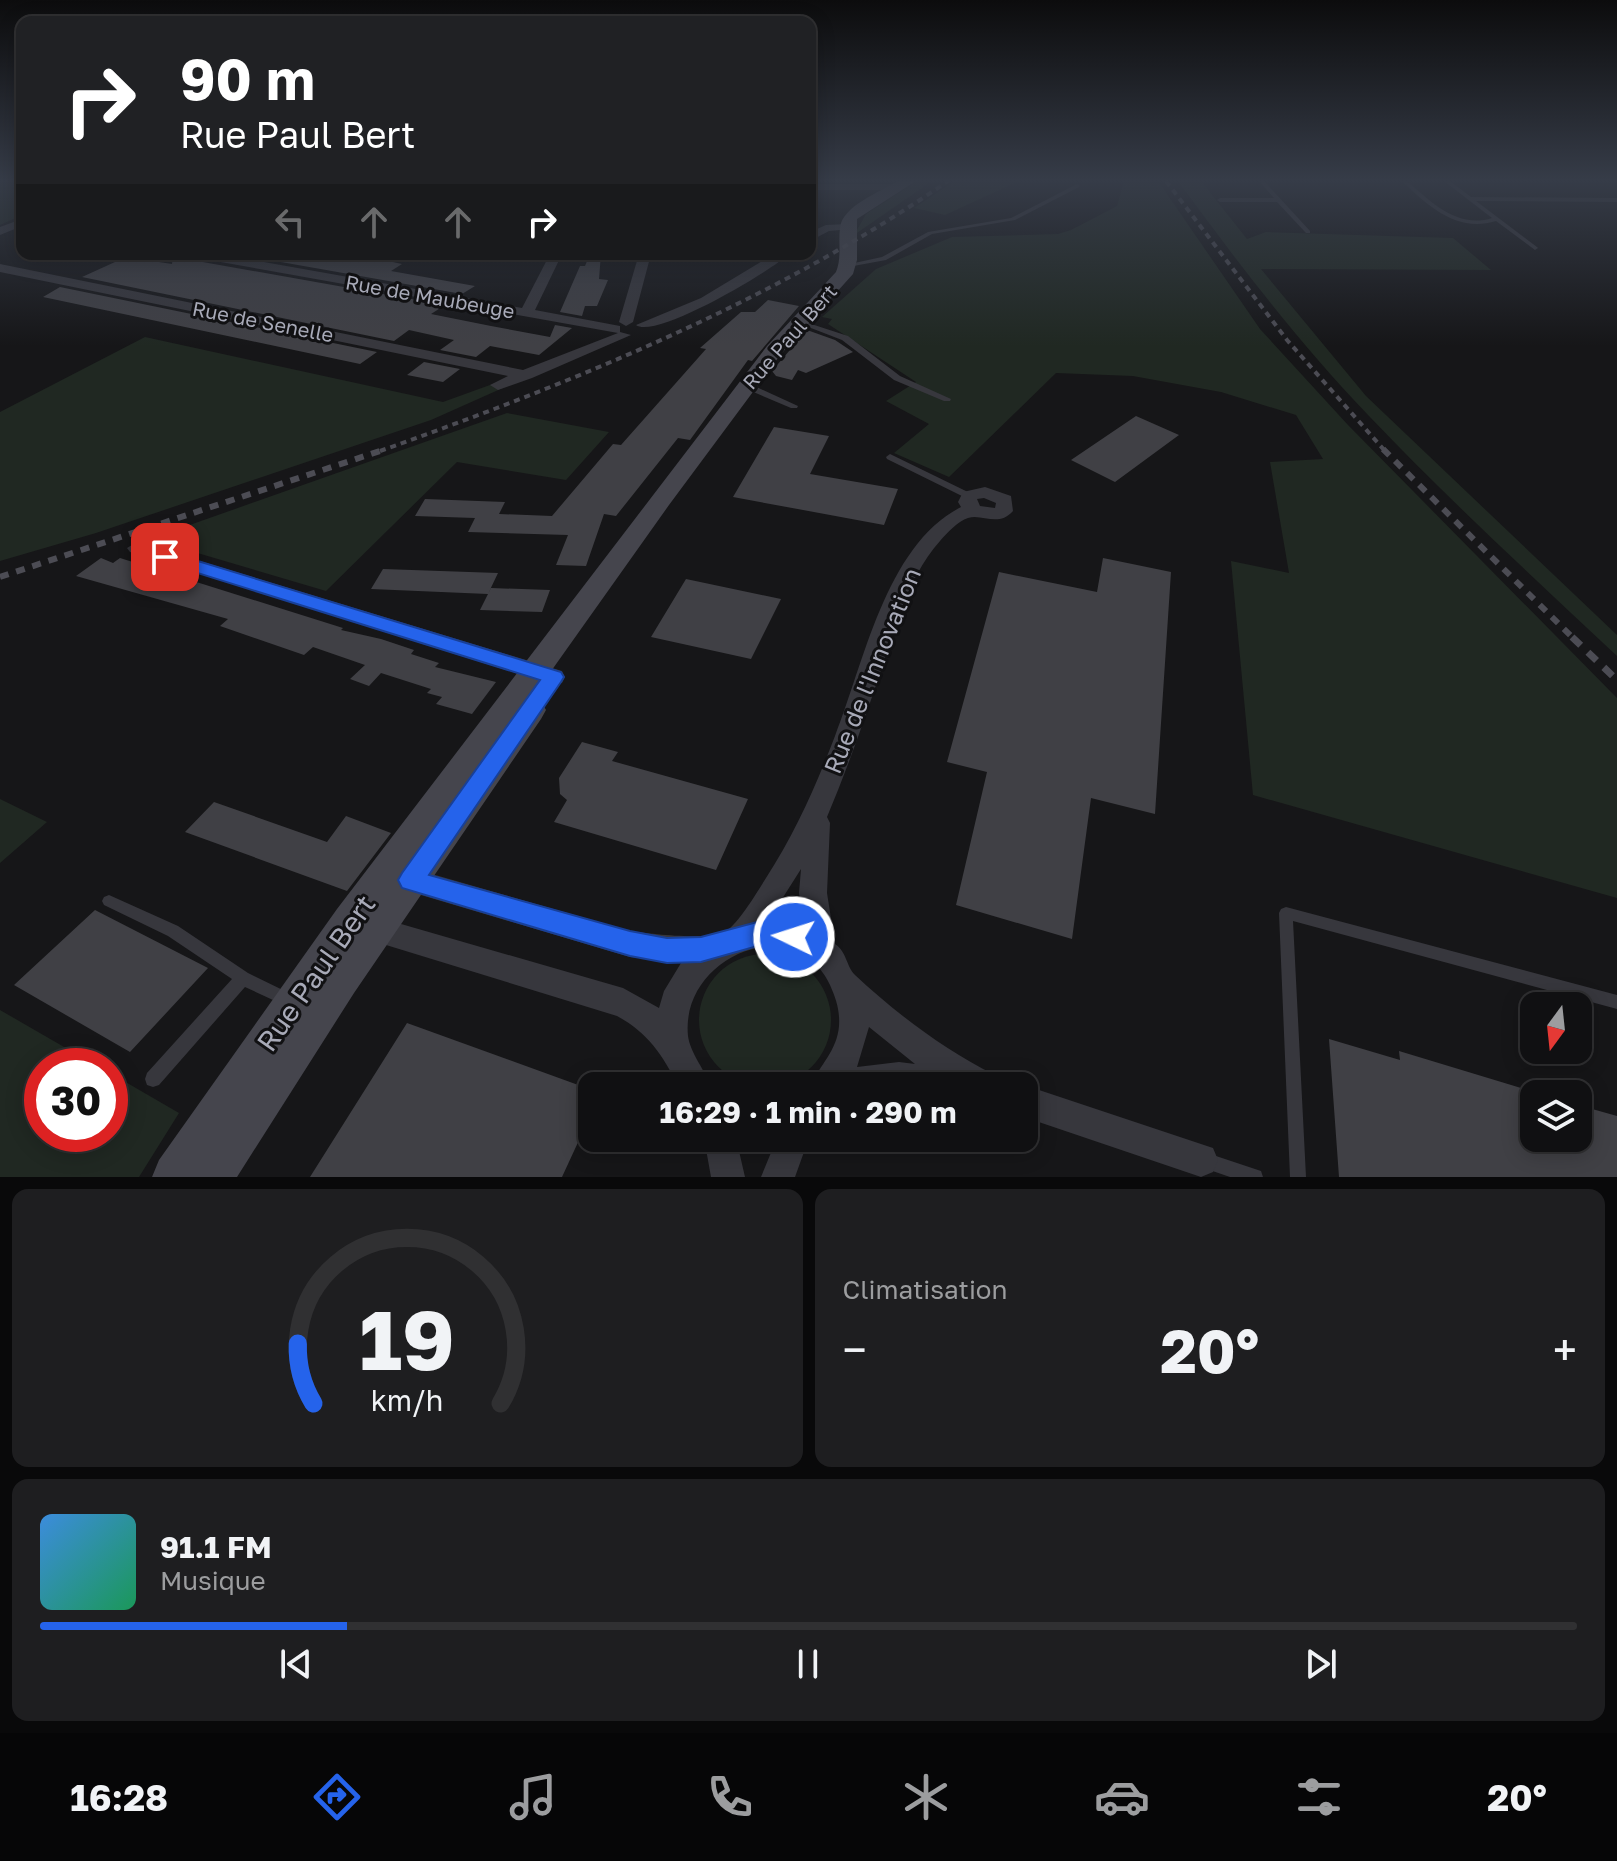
<!DOCTYPE html>
<html lang="fr">
<meta charset="utf-8">
<style>
body{margin:0;font-family:"Golos Text",sans-serif;background:#1e1e20;color:#f1f3f6;height:100vh;display:flex;flex-direction:column;font-size:30px;white-space:nowrap}
*{box-sizing:border-box;margin:0}
p{font-size:26px;color:#9c9d9f}
.icon{flex:none;width:44px;height:44px;fill:none;stroke:currentColor;stroke-width:2;stroke-linecap:round;stroke-linejoin:round}
.map{position:relative;height:1177px;overflow:hidden}
.drawer{display:flex;flex-direction:column;gap:12px;padding:12px;background:#09090a;flex:1}
.drawer>*{flex:none}
.banner{position:absolute;left:16px;top:16px;width:800px;height:244px;border-radius:16px;box-shadow:0 4px 20px #0003,0 0 0 2px #303032;background:#202124;color:#fff;overflow:hidden}
.needle{width:52px;rotate:195deg}
.buttons{position:absolute;left:1520px;top:992px;display:grid;gap:16px}
.buttons a{display:grid;place-items:center;width:72px;height:72px;border-radius:16px;background:#101012;box-shadow:0 4px 20px #0003,0 0 0 2px #303032;font-size:40px}
.speed{position:absolute;left:24px;top:1048px;display:flex;gap:16px;font-size:40px;font-weight:700;text-align:center}
.speed>*{display:grid;place-content:center;width:104px;height:104px;border-radius:50%;background:#101012;box-shadow:0 4px 20px #0003,0 0 0 2px #303032;line-height:1}
.speed .limit{border:12px solid #d22;background:#fff;color:#111}
.pin{position:absolute;display:grid;place-items:center;width:68px;height:68px;color:#fff;margin:-34px;border-radius:16px;box-shadow:0 4px 12px #0006}
.me{position:absolute;width:88px;margin:-44px;rotate:274deg;stroke-linejoin:round;filter:drop-shadow(0 0 6px #0008)}
.turn{display:flex;align-items:center;gap:28px;height:168px;padding:0 32px;font-size:36px}
.turn .icon{width:104px;height:104px;stroke-width:2.5}
.turn b{display:block;font-size:56px;line-height:68px}
.lanes{display:flex;align-items:center;height:76px;padding:0 32px;background:#0003;justify-content:center;gap:40px;direction:ltr}
.lanes .off{opacity:.35}
.big{font-size:60px;font-weight:700;line-height:1.1}
.drawer .card{flex:1;display:flex;flex-direction:column;justify-content:center;gap:12px;min-width:0;padding:0 28px;border-radius:16px;background:#1e1e20}
.drawer .dial{align-items:center;gap:0}
.dial svg{height:208px;overflow:visible;fill:none;stroke:#303032;stroke-width:7;stroke-linecap:round;text-anchor:middle}
.dial text{fill:#f1f3f6;stroke:none}
.song{display:flex;align-items:center;gap:24px}
.cover{width:96px;height:96px;border-radius:12px;background:linear-gradient(135deg,hsl(210 70% 55%),hsl(150 70% 35%))}
.played{height:8px;border-radius:4px;background:linear-gradient(90deg,#2563eb 20%,#303032 20%)}
.keys{display:flex;justify-content:space-around;direction:ltr}
.heat{display:flex;justify-content:space-between;align-items:center;font-size:44px;direction:ltr}
.drawer .tiles{flex:1;display:grid;gap:12px;grid-template-columns:1fr 1fr}
.card:last-child{grid-column:span 2}
.trip{position:absolute;left:578px;top:1072px;width:460px;height:80px;border-radius:16px;background:#101012;box-shadow:0 4px 20px #0003,0 0 0 2px #303032;font-weight:700;line-height:80px;text-align:center}
.tabs{display:flex;height:128px;justify-content:space-around;align-items:center;background:#060607;color:#9c9d9f}
.tabs .icon{width:56px;height:56px}
.tabs .selected{color:#2563eb}
.tabs b{font-size:36px;color:#f1f3f6}
.map>svg:first-child{display:block}
.green{fill:#202822}
.building{fill:#404045}
.lines{fill:none;stroke-linecap:round;stroke-linejoin:round}
.lane{fill:#37373d;fill-rule:evenodd}
.street{fill:#37373d;fill-rule:evenodd}
.secondary{fill:#45454d;fill-rule:evenodd}
.rail-far2{stroke:#4c4c54;stroke-width:4;stroke-dasharray:6 5;stroke-linecap:butt}
.rail-far1{stroke:#4c4c54;stroke-width:6;stroke-dasharray:9 8;stroke-linecap:butt}
.rail{stroke:#4c4c54;stroke-width:7;stroke-dasharray:12 10;stroke-linecap:butt}
.route{fill:#2563eb;stroke:#184099;stroke-width:2}
.labels{text-anchor:middle;stroke-width:6;stroke-linejoin:round;paint-order:stroke}
.far-street-label{font-size:20px;fill:#a8aab8;stroke:#111113}
.street-label{font-size:24px;fill:#a8aab8;stroke:#111113}
.near-street-label{font-size:28px;fill:#a8aab8;stroke:#111113}
</style>
<div class="map">
<svg width="1617" height="1177" viewBox="0 0 1617 1177">
<rect width="100%" height="100%" fill="#161618"/>
<!-- green -->
<path class="green" d="M0,181H22V215L0,225Z
M917,181H932L854,235L866,214Z
M955,181H1019L945,215L914,208Z
M1124,181H1158L1260,329L1348,425L1617,698V898L1253,795L1231,561L1289,573L1270,462L1323,459L1296,415L1221,392L1133,376L1056,373L949,477L894,453L929,424L886,401L916,382L828,324L832,319L822,317L876,269L952,237L1058,234L1071,230L1117,206Z
M1178,181H1201L1247,239L1266,232L1453,238L1491,270L1261,269L1366,396L1617,635V656C1533,577 1448,499 1369,416C1299,343 1237,262 1178,181Z
M145,337L443,402L501,381L505,387L431,420L96,533L0,561V412Z
M507,413L609,432L566,480L457,462L326,591L150,539Z
M0,799L47,822L0,863Z
M699 1020a66 66 0 1 1 132 0a66 66 0 1 1-132 0Z
M0,1010L97,1066H42V1134H110V1073L179,1113L139,1177H0Z"/>
<!-- building -->
<path class="building" d="M173,254H189L197,261L445,305L431,314L491,326L550,337L555,325L572,328L539,355L490,346L476,357L440,350L454,340L409,330L394,341L82,277L126,257L172,264Z
M236,254H356L402,264L391,271L475,286L462,294Z
M590,254H601L599,279L608,280L597,306H585L582,316L560,312L580,266H585Z
M60,287L377,352L360,364L43,297Z
M768,300L799,306L752,361L748,360L690,440L678,438L616,516L604,514L586,566L556,565L568,535L468,532L475,518L415,516L425,499L505,502L499,514L552,516L613,444L621,445L706,349L700,348L741,312H755Z
M807,330L835,340L853,352L806,373L798,370L792,380L776,376L772,371Z
M424,362L460,369L443,382L407,375Z
M1136,416L1179,435L1115,482L1071,460Z
M774,427L829,436L810,474L898,489L884,525L733,497Z
M101,558L113,563L120,558L343,628L341,630L381,639L414,650L411,654L439,663L435,667L496,682L472,714L436,704L442,697L427,693L431,689L381,673L369,686L350,679L365,665L313,647L304,655L220,626L228,619L76,576Z
M1103,558L1171,572L1155,814L1091,798L1072,939L956,905L987,772L947,762L999,572L1097,592Z
M383,569L498,573L488,594L371,589Z
M686,579L781,599L751,659L651,637Z
M491,588L550,590L542,612L480,610Z
M582,742L618,752L612,761L748,799L716,870L554,822L567,800L560,794L559,778Z
M214,802L327,842L346,816L391,833L347,891L185,832Z
M95,910L208,968L130,1052L14,985Z
M407,1023L592,1090V1112L562,1177H310Z
M1329,1039L1400,1060L1399,1051L1534,1092V1138H1578V1105L1617,1116V1177H1339Z"/>
<g class="lines">
<!-- lane -->
<path class="lane" d="M1259,181H1264L1310,231V233H1306L1277,202H1220L1217,200L1220,198H1274Z
M1402,181H1407C1431,202 1458,229 1492,218L1444,181H1450L1471,197L1617,198V202L1476,201L1537,247L1538,248L1535,250L1496,221C1457,233 1428,206 1402,181Z
M1077,184L1080,186L1079,187L1015,220L932,234L886,260L848,267L845,265L882,257L928,232L1011,218Z
M798,321H802L848,336L900,376L951,399L950,401H944L894,380L842,340L798,323Z
M744,384H750L798,406L797,408H791L744,388Z
M890,454L972,494L973,496L972,498H966L887,459L886,457Z
M109,895L178,926L248,973L291,994L293,999L291,1004L286,1006L245,987L159,1085L153,1087L147,1085L145,1079L147,1073L232,979L168,936L104,905L102,901L104,897Z
M1286,907L1617,995V1009L1293,921L1306,1177H1290L1279,913L1281,909Z
M1204,1152L1261,1171L1263,1177H1230L1198,1166L1196,1160L1198,1154Z"/>
<!-- street -->
<path class="street" d="M810,184H899L904,187L899,190H810Z
M22,219V226L0,235V227Z
M847,224L851,225V229L829,231L810,241V232L826,225Z
M192,254H219L522,308L550,254H562L535,310L620,326V332L631,335L532,378L498,390L490,385L508,376L0,272V264L523,370L618,333L198,258Z
M639,254H651L633,322L626,326L619,322Z
M774,254H789C771,271 655,340 636,325L701,298Z
M985,487L1011,496L1013,511C998,528 982,513 968,518C958,521 947,533 940,541C905,580 893,637 876,685C861,730 845,774 827,817L830,823L827,893L835,944C847,952 846,966 855,975C897,1014 943,1049 995,1075L1000,1086H811C820,1064 837,1051 839,1026C840,1010 836,999 830,985C795,909 680,956 688,1036C690,1052 705,1071 711,1086H678C663,1055 648,1033 617,1016L360,937L356,928L360,919L370,915L623,988L659,1008L664,991L681,963L630,957L404,890L395,886L391,878L395,870L404,866L630,931C650,934 710,941 726,931C739,923 757,892 766,878C795,833 816,786 835,736C864,663 886,545 961,507L958,502L963,492ZM984,498L996,503L995,508L980,506L977,499ZM801,869L799,893L804,925L768,921ZM869,1027L915,1064L899,1062L857,1067Z
M137,542L562,671L565,677L562,683L554,685L130,552L127,548Z
M1024,1085L1213,1148L1218,1160L1213,1172L1201,1177L1024,1117Z
M704,1138H736L745,1177H711Z
M777,1138H809L795,1177H761Z"/>
<!-- secondary -->
<path class="secondary" d="M898,181H916L857,219V260L853,274L781,354L669,505L532,698L541,701L546,710L541,719L354,993L237,1177H152L159,1160L337,909L767,346L836,272C842,257 838,243 840,228C842,206 880,192 898,181Z"/>
<!-- rail-far2 -->
<path class="rail-far2" d="M1166,181L1287,340L1385,451
M380,451C577,381 776,300 948,181"/>
<!-- rail-far1 -->
<path class="rail-far1" d="M1383,449L1574,639
M0,577L386,449"/>
<!-- rail -->
<path class="rail" d="M1572,637L1617,680"/>
</g>
<!-- sky -->
<linearGradient id="sky" x2="0" y2="1"><stop stop-color="#0c0c0d"/><stop offset="0.52" stop-color="#363c48"/><stop offset="1" stop-color="#363c48" stop-opacity="0"/></linearGradient>
<rect width="1617" height="346" fill="url(#sky)"/>
<!-- route -->
<path class="route" d="M165,551L561,672L564,677L561,682L429,875L630,931L667,938L701,937L761,921L803,928L806,937L803,945L794,949L761,945L701,962L667,963L630,956L402,888L398,880L402,873L540,680L159,561L156,557L159,553Z"/>
<g class="labels">
<!-- far-street labels -->
<g class="far-street-label">
<text transform="translate(430 297) rotate(10)" y="7">Rue de Maubeuge</text>
<text transform="translate(263 322) rotate(11)" y="7">Rue de Senelle</text>
<text transform="translate(790 337) rotate(-49)" y="7">Rue Paul Bert</text>
</g>
<!-- street labels -->
<g class="street-label">
<text transform="translate(873 671) rotate(-68)" y="8">Rue de l'Innovation</text>
</g>
<!-- near-street labels -->
<g class="near-street-label">
<text transform="translate(316 973) rotate(-55)" y="10">Rue Paul Bert</text>
</g>
</g>
</svg>
<div class="buttons">
<a><svg class="needle" viewBox="-14 -14 28 28"><path d="M0-13l5 13h-10z" fill="#e53935"/><path d="M0 13l5-13h-10z" fill="#9c9d9f"/></svg></a>
<a><svg class="icon" aria-label="layers" viewBox="0 0 24 24"><path d="M12 4l9 5-9 5-9-5zM3 14l9 5 9-5"/></svg></a>
</div>
<div class="speed"><div class="limit">30</div></div>
<div class="pin" style="left:165px;top:557px;background:#d93025"><svg class="icon" aria-label="arrive" viewBox="0 0 24 24"><path d="M6 21V4h12l-3 4 3 4H6"/></svg></div>
<svg class="me" style="left:794px;top:937px" viewBox="-20 -20 40 40"><circle r="17" fill="#2563eb" stroke="#fff" stroke-width="3"/><path d="M0-11L8 9 0 5-8 9z" fill="#fff"/></svg>
<div class="trip">16:29 · 1 min · 290 m</div>
<div class="banner">
<div class="turn"><svg class="icon" aria-label="right" viewBox="0 0 24 24"><path d="M7 20v-9h11M14 6l5 5-5 5"/></svg><div><b>90 m</b>Rue Paul Bert</div></div>
<div class="lanes"><svg class="icon off" aria-label="left" viewBox="0 0 24 24"><path d="M17 20v-9H6M10 6l-5 5 5 5"/></svg><svg class="icon off" aria-label="ahead" viewBox="0 0 24 24"><path d="M12 20V5M6 11l6-6 6 6"/></svg><svg class="icon off" aria-label="ahead" viewBox="0 0 24 24"><path d="M12 20V5M6 11l6-6 6 6"/></svg><svg class="icon" aria-label="right" viewBox="0 0 24 24"><path d="M7 20v-9h11M14 6l5 5-5 5"/></svg></div>
</div>
</div>
<section class="drawer">
<div class="tiles">
<div class="card dial"><svg viewBox="0 0 100 80">
<path d="M14 69A42 42 0 1 1 86 69"/>
<path d="M14 69A42 42 0 0 1 8 46" stroke="#2563eb"/>
<text x="50" y="56" font-size="32" font-weight="700">19</text>
<text x="50" y="72" font-size="11">km/h</text>
</svg></div>
<div class="card"><p>Climatisation</p>
<div class="heat"><a>−</a><b class="big">20°</b><a>+</a></div>
</div>
<div class="card">
<div class="song"><i class="cover"></i><div><b>91.1 FM</b><p>Musique</p></div></div>
<div class="played"></div>
<div class="keys"><svg class="icon" aria-label="previous" viewBox="0 0 24 24"><path d="M18 5L8 12l10 7zM5 5v14"/></svg><svg class="icon" aria-label="pause" viewBox="0 0 24 24"><path d="M8 5v14M16 5v14"/></svg><svg class="icon" aria-label="next" viewBox="0 0 24 24"><path d="M6 5l10 7-10 7zM19 5v14"/></svg></div>
</div>
</div>
</section>
<nav class="tabs">
<b>16:28</b>
<svg class="icon selected" aria-label="directions" viewBox="0 0 24 24"><path d="M12 3l9 9-9 9-9-9zM9 14v-3h6M13 9l2 2-2 2"/></svg>
<svg class="icon" aria-label="music" viewBox="0 0 24 24"><path d="M9 18V5l10-2v13"/><circle cx="6" cy="18" r="3"/><circle cx="16" cy="16" r="3"/></svg>
<svg class="icon" aria-label="phone" viewBox="0 0 24 24"><path d="M5 4h4l2 5-3 2q2 4 5 5l2-3 5 2v4C11 20 4 13 5 4z"/></svg>
<svg class="icon" aria-label="climate" viewBox="0 0 24 24"><path d="M12 3v18M4 7l16 10M4 17L20 7"/></svg>
<svg class="icon" aria-label="car" viewBox="0 0 24 24"><path d="M5 17H2v-5l4-1 3-4h7l3 4 3 1v5h-3M9 17h6M6 11h13"/><circle cx="7" cy="17" r="2"/><circle cx="17" cy="17" r="2"/></svg>
<svg class="icon" aria-label="filters" viewBox="0 0 24 24"><path d="M4 7h16M4 17h16"/><circle cx="9" cy="7" r="2"/><circle cx="15" cy="17" r="2"/></svg>
<b>20°</b>
</nav>
